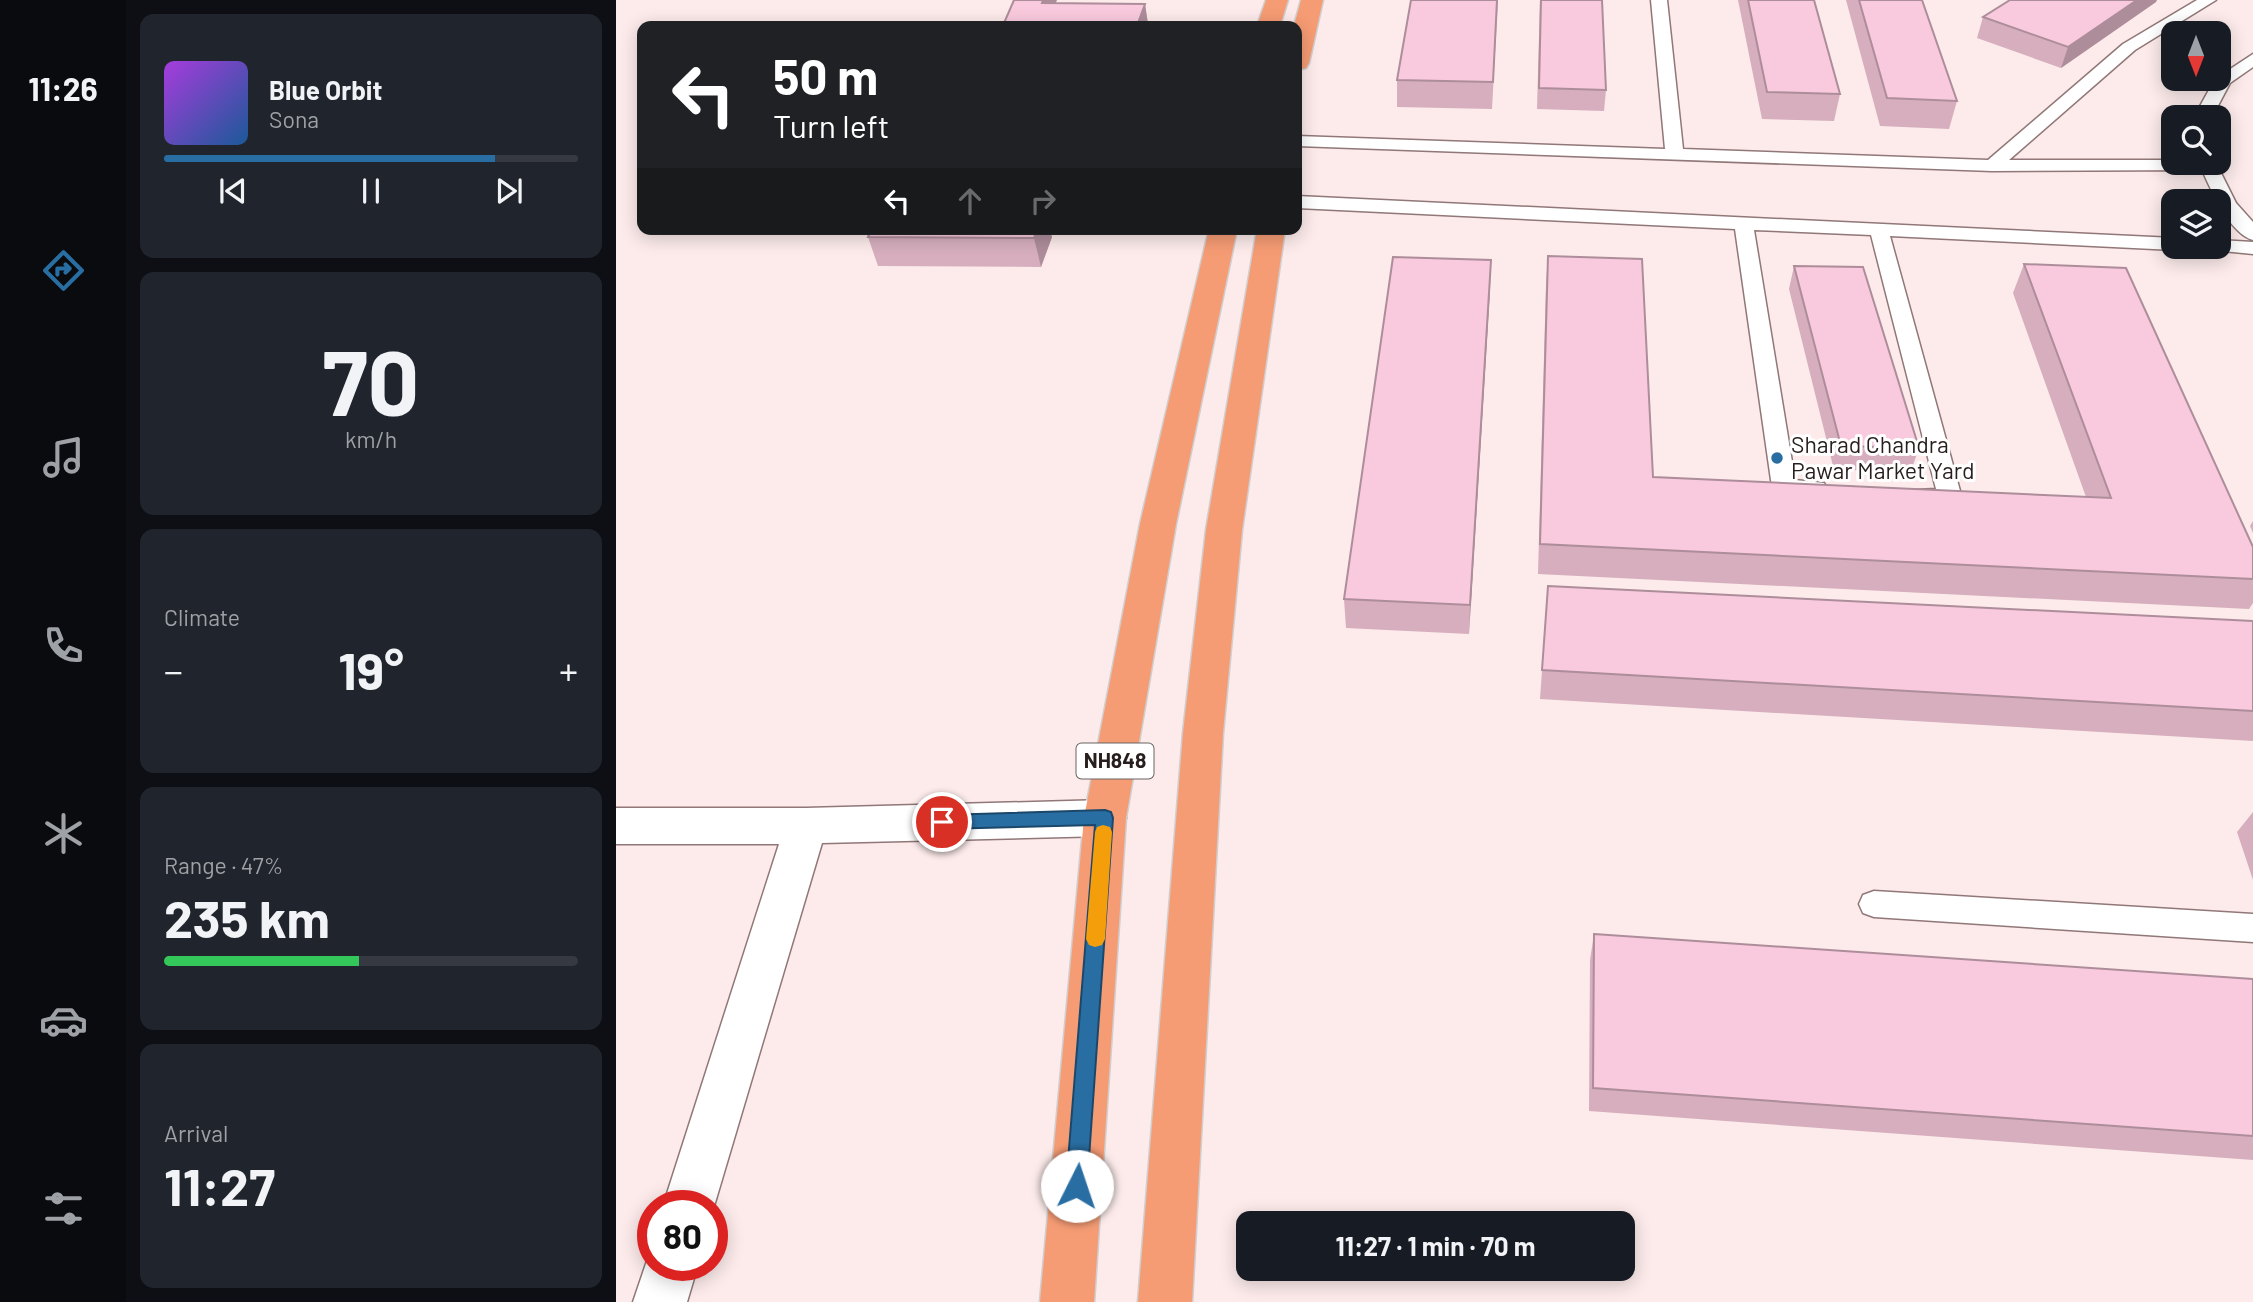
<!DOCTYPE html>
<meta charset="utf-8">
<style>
body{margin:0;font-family:Barlow,sans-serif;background:#20242c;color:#f1f3f6;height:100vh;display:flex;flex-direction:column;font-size:26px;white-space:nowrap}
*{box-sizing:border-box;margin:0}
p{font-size:23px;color:#9ea1a6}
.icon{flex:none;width:38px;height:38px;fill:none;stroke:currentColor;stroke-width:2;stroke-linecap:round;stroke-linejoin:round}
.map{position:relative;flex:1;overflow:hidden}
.drawer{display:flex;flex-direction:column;gap:14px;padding:14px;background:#0d0f14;width:490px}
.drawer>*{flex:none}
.top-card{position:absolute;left:21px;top:21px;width:665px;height:214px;border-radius:14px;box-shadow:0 4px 18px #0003;background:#202124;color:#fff;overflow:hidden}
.needle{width:46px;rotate:180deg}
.tools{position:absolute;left:1545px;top:21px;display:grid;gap:14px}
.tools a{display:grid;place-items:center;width:70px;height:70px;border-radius:14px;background:#171b24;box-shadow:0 4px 18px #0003;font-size:35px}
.speed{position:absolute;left:21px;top:1190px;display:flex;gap:14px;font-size:35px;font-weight:700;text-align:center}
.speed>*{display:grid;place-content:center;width:91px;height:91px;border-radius:50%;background:#171b24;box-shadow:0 4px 18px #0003;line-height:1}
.speed .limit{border:10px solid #d22;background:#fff;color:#111}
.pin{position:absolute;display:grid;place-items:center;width:60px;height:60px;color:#fff;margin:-30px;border:4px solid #fff;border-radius:50%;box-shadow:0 2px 7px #0007}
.me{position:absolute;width:77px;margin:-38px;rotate:4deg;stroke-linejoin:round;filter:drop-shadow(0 0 5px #0008)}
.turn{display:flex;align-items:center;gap:24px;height:147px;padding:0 21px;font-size:32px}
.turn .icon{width:91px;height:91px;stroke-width:2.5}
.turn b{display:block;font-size:49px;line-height:60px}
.lanes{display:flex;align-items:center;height:66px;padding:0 21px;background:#0003;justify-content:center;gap:35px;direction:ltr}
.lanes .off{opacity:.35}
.big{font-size:52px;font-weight:700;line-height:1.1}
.drawer .widget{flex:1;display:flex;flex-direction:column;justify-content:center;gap:10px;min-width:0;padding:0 24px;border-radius:14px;background:#20242c}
.drawer .dial{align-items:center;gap:0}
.dial b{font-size:91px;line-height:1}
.song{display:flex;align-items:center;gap:21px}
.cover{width:84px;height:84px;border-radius:10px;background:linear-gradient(135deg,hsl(280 70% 55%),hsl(210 70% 35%))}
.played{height:7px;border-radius:4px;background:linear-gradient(90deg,#296ea3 80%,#363941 80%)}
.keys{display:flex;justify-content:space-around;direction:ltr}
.heat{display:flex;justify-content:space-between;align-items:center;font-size:38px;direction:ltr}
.charge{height:10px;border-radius:5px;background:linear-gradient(90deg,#34c759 47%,#363941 0)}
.trip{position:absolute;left:620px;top:1211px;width:399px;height:70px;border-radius:14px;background:#171b24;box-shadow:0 4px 18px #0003;font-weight:700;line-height:70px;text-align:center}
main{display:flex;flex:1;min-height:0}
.tab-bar{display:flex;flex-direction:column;width:126px;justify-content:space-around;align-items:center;background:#090b0e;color:#9ea1a6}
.tab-bar .icon{width:49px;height:49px}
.tab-bar .active{color:#296ea3}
.tab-bar b{font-size:32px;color:#f1f3f6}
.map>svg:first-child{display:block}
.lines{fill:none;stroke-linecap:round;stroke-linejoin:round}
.lane-casing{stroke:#917777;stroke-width:3}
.street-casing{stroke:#917777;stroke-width:3}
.highway-casing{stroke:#d0cece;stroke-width:3}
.lane{fill:#fff;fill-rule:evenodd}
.street{fill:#fff;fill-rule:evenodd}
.highway{fill:#f69c74;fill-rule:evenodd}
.wall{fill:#d6aebe}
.shaded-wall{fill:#ae8d9b}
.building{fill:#f9cadd;stroke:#ae8d9b;stroke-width:2}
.route{fill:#296ea3;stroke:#1b486a;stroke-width:2}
.slow{fill:#f59e0b}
.poi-dot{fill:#296ea3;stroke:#fff;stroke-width:2.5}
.labels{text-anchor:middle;stroke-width:6;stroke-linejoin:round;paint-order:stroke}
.shield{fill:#fff;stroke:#686262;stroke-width:2}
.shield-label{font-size:21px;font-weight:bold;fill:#281e1e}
.poi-label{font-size:23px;fill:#281e1e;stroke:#fff;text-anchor:start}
</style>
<main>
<nav class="tab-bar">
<b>11:26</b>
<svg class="icon active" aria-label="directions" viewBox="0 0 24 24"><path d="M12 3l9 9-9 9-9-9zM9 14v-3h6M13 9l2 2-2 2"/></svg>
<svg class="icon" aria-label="music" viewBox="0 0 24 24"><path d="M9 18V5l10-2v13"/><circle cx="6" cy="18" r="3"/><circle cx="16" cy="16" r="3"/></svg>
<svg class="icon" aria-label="phone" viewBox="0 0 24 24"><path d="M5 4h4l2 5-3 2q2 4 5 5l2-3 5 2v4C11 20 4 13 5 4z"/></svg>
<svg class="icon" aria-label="climate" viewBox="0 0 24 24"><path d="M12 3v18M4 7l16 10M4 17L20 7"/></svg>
<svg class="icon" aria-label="car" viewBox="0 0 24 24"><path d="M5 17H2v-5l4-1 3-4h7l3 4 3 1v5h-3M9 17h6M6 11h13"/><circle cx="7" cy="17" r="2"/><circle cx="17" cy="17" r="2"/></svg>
<svg class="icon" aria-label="filters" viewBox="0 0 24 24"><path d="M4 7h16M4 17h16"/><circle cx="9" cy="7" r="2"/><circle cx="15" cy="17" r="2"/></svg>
</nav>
<section class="drawer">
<div class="widget">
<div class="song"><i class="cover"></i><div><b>Blue Orbit</b><p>Sona</p></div></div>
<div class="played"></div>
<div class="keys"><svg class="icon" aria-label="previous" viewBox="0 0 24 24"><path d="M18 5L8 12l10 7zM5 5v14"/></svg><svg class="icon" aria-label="pause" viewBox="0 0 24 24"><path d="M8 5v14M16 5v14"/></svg><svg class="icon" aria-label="next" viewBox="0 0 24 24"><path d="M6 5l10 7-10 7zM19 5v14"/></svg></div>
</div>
<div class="widget dial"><b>70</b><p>km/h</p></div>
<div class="widget"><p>Climate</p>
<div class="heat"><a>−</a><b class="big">19°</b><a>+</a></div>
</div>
<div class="widget"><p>Range · 47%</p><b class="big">235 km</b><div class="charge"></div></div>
<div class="widget"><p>Arrival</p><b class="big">11:27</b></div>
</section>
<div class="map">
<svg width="1637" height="1302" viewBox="0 0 1637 1302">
<rect width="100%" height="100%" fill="#fcebea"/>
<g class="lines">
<!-- lane casing -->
<g class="lane-casing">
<path id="lane" d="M1035,0H1051L1067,149L1372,160L1507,44L1581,0H1600L1519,50L1393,160H1558V163H1600L1620,203L1637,222V240C1614,234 1595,190 1586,170L1376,171L681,146V136L1049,149Z
M1637,54V67L1614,83L1596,117H1578L1599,79Z
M681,196L1558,238V247H1566L1558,250L1274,236L1346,498L1342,504C1329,508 1313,505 1300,502L1296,496L1300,490L1320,489L1255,235L1138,230L1179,480L1208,483L1212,489L1208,495C1194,499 1174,497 1160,493L1156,487L1119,229L681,208Z
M1603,240L1637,242V254L1596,250L1594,247H1603Z
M1258,891L1637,914V942L1258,917L1247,913L1243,904L1247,895Z"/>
</g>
<!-- street casing -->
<g class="street-casing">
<path id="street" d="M489,800L504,805L510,818L504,831L489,836L206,843L96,1213V1206H47L163,844H0V808H190Z
M36,1246L37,1265H82L71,1302H17Z"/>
</g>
<!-- highway casing -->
<g class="highway-casing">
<path id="highway" d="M650,0H672L664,26H641Z
M685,0H707L693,63L690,68L681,70V26H678Z
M593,229H621L560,524L510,818L478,1302H424L468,818L524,524Z
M641,229H669L626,530L607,733L576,1302H522L567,733L590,530Z"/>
</g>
<!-- lane -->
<use href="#lane" class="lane"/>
<!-- street -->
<use href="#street" class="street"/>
<!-- highway -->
<use href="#highway" class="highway"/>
</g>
<!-- wall -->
<path class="wall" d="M441,0L439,3L529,4L532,24L531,26H388V23Z
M882,0L876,109L781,107V80Z
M924,0H986L990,90L988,111L921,109Z
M1122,0H1198L1224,94L1218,121L1146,119Z
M1230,0H1306L1341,101L1333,129L1264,126Z
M1540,2L1445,68L1361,38L1367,17Z
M252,237H436L425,267L262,266Z
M932,256L1037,477L1470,497L1397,293L1408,264L1637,547V603L1633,609L922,574L930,284Z
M1178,266L1303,448L1295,471L1218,470L1173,289Z
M874,289L853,634L730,628L728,599Z
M1637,521V533L1634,526Z
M932,586L1637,621V741L924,699Z
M1637,812V880L1621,832Z
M978,934L1637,979V1160L973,1111L974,960Z"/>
<!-- shaded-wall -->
<path class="shaded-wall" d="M427,0H441L430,24L426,3Z
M1521,0H1541L1540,2L1445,68L1452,47Z
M529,4L532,24L531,26H523L522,23Z
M421,229H434L436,237L425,267L418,238Z
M875,260L874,289L853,634L854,605Z"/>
<!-- building -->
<path class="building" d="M398,0H427L426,3L529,4L522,23H388Z
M795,0H881L877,82L781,80Z
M925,0H986L990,90L923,88Z
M1132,0H1198L1224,94L1151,92Z
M1243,0H1306L1341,101L1271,98Z
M1394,0H1521L1452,47L1367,17Z
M256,229H421L418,238L252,237Z
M932,256L1026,259L1037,477L1495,498L1408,264L1510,268L1637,547V579L924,544Z
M777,257L875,260L854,605L728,599Z
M1178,266L1247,267L1303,448L1225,446Z
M932,586L1637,621V711L926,670Z
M978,934L1637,979V1136L977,1088Z"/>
<!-- route -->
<path class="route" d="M489,810L495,812L497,818L471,1186L468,1193L461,1196L453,1193L450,1186L479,825L326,829L319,827L317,822L319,817L326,815Z"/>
<!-- slow -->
<path class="slow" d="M487,825L494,827L496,832L489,939L486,945L479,947L473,945L470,939L479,832L481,827Z"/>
<!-- markers -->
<circle class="poi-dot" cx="1161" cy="458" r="7"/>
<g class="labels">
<!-- shield labels -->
<rect class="shield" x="460.5" y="743.5" width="77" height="35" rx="5"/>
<g class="shield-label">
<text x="499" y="768">NH848</text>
</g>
<!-- poi labels -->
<g class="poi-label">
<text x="1175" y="453">Sharad Chandra<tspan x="1175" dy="26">Pawar Market Yard</tspan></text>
</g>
</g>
</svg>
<div class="tools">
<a><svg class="needle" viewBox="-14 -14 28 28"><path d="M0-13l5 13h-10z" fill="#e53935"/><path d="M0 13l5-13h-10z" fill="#9ea1a6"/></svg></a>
<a><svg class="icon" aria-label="search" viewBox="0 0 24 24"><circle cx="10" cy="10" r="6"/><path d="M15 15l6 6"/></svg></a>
<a><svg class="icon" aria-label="layers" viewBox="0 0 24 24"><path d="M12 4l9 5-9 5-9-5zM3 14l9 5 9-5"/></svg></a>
</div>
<div class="speed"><div class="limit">80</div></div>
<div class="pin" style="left:326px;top:822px;background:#d93025"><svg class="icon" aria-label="arrive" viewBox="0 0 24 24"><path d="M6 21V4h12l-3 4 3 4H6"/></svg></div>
<svg class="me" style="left:461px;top:1186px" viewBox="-20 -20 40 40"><circle r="19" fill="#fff"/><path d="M0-13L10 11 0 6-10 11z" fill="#296ea3"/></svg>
<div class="trip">11:27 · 1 min · 70 m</div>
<div class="top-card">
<div class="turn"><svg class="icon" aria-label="left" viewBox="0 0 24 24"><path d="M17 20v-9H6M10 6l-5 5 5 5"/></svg><div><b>50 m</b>Turn left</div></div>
<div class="lanes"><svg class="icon" aria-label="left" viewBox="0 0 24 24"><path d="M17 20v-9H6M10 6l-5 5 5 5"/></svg><svg class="icon off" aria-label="ahead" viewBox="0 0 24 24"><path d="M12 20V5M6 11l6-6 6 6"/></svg><svg class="icon off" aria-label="right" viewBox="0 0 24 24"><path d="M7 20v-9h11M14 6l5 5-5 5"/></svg></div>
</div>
</div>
</main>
